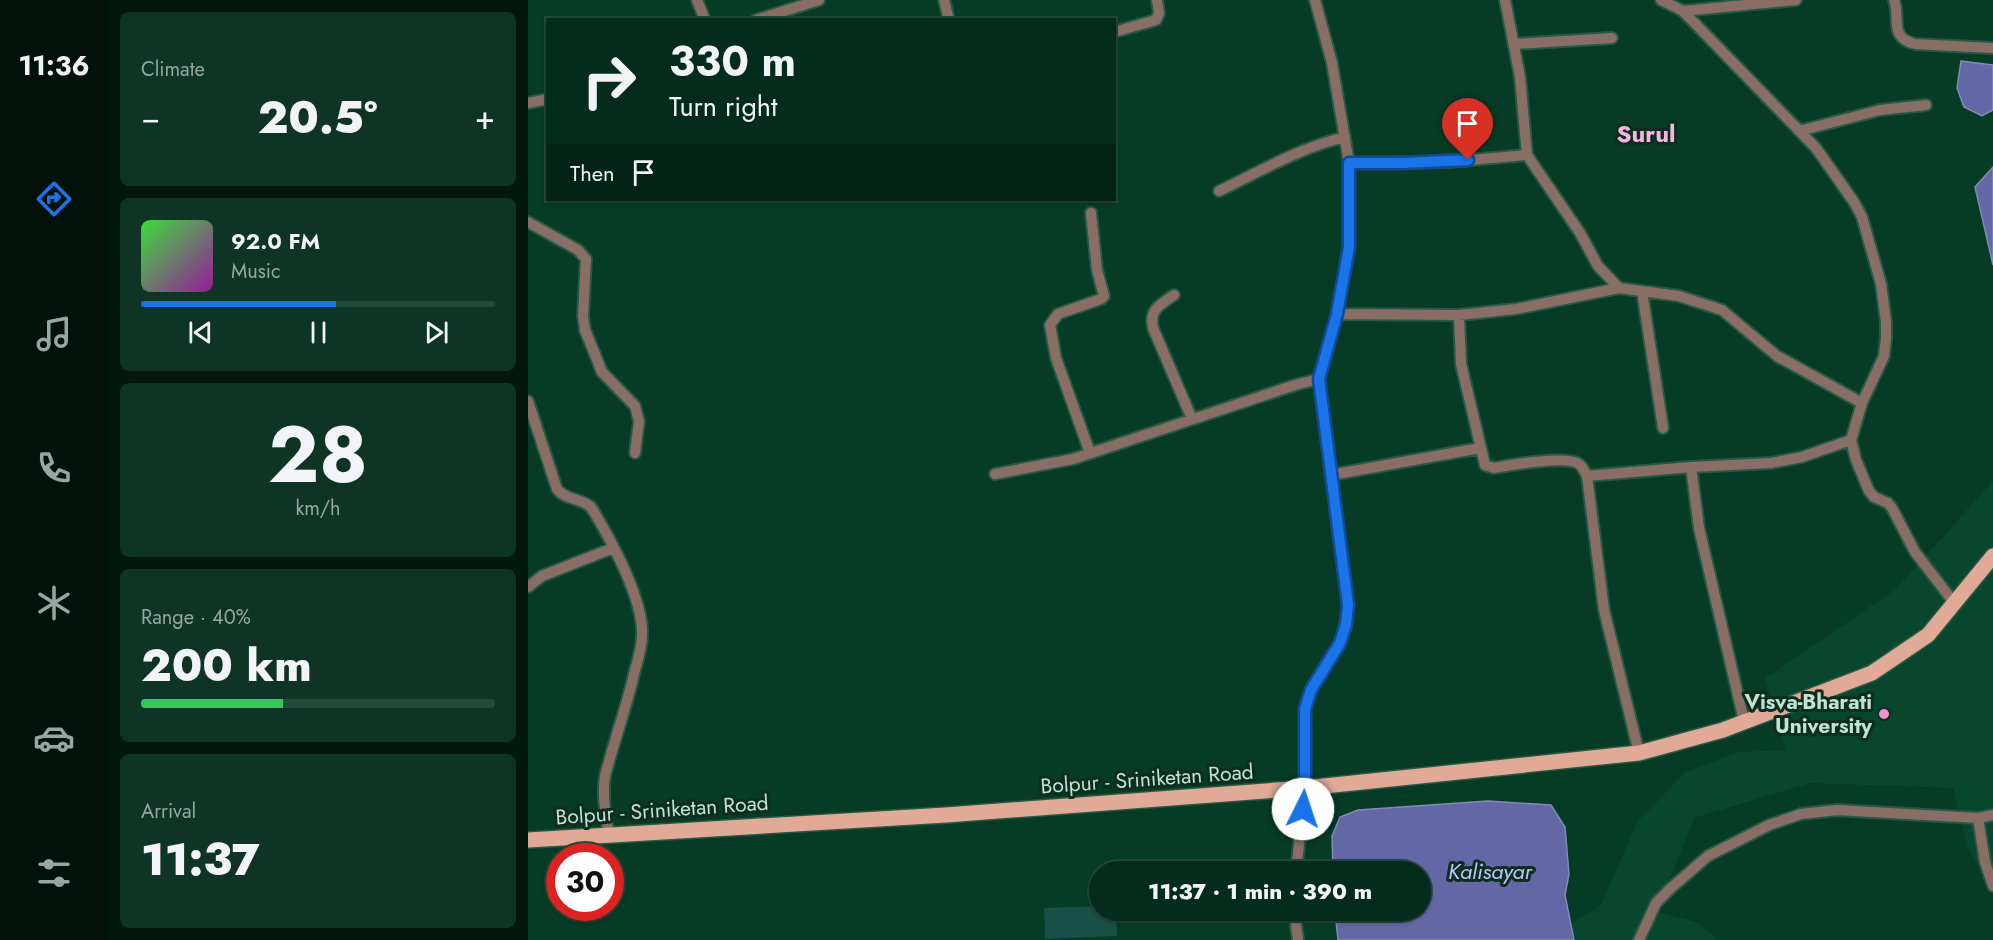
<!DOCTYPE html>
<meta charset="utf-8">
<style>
body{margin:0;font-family:Jost,sans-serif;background:#0d3425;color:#f1f3f6;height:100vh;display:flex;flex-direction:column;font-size:22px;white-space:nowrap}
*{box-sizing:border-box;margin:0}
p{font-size:20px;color:#97a7a3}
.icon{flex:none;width:33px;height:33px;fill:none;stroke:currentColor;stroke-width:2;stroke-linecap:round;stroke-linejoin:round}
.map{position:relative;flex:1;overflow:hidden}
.sheet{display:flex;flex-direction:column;gap:12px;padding:12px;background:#02180f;width:420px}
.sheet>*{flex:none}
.hud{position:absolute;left:18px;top:18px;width:570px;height:183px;border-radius:0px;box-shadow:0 2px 4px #0004,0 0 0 2px #25483b;background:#042c1c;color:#f1f3f6;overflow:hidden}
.speed{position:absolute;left:18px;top:843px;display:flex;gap:12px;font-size:30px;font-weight:700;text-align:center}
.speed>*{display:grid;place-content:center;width:78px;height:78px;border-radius:50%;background:#042c1c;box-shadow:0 2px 4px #0004,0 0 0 2px #25483b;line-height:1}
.speed .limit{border:9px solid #d22;background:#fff;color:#111}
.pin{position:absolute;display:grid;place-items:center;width:51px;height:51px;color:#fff;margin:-62px -26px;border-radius:50% 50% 50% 0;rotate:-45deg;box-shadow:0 0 6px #0007}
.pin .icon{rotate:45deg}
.me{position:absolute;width:66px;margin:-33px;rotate:4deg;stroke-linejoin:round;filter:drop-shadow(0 0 4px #0008)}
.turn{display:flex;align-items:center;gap:21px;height:126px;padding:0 24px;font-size:27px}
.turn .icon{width:78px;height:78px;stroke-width:2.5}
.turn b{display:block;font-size:42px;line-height:51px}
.then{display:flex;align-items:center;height:57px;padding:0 24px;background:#0003;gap:12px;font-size:22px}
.big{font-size:45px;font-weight:800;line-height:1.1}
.sheet .card{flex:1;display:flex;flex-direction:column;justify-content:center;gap:9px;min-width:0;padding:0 21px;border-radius:9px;background:#0d3425}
.sheet .dial{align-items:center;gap:0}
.dial b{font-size:78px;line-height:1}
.song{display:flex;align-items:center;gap:18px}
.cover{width:72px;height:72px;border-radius:9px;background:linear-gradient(135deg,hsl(120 70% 55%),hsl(300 70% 35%))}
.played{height:6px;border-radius:3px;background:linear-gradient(90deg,#1a73e8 55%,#25483b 55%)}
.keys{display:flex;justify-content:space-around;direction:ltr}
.heat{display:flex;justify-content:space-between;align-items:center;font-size:33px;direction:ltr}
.charge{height:9px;border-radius:4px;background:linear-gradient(90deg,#34c759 40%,#25483b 0)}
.trip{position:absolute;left:561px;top:861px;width:342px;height:60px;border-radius:30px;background:#042c1c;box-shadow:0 2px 4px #0004,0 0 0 2px #25483b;font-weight:800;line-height:60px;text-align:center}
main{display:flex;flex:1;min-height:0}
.tabs{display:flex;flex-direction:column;width:108px;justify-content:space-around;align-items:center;background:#02120b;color:#97a7a3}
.tabs .icon{width:42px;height:42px}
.tabs .on{color:#1a73e8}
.tabs b{font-size:27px;color:#f1f3f6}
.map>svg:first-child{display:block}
.built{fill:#08462e}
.water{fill:#6367a6;stroke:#808cb3;stroke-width:1.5}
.building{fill:#184f46}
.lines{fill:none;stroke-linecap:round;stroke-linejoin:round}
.street-casing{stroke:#285944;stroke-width:14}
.primary-casing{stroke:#285944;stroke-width:18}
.street{stroke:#896e65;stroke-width:10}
.primary{stroke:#e1aa97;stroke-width:15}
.route-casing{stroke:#114b97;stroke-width:15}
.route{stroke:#1a73e8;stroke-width:10}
.poi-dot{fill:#f491d4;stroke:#0c2e1f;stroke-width:2}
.labels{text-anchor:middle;stroke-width:6;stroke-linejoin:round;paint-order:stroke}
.poi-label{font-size:21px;font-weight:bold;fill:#c3e2d0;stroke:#0c2e1f;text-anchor:end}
.street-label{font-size:21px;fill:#c3e2d0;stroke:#0c2e1f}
.water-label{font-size:22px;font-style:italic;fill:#c0c5fc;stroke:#0c2e1f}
.quarter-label{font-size:24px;font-weight:bold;fill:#fab4e1;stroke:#0c2e1f}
</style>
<main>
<nav class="tabs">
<b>11:36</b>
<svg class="icon on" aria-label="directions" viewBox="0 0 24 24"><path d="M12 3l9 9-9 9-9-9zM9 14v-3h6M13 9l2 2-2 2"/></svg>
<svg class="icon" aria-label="music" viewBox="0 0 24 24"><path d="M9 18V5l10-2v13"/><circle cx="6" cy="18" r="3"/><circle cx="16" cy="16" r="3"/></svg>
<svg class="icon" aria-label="phone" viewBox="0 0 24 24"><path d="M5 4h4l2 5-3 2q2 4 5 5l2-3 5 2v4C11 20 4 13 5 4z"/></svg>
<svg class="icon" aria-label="climate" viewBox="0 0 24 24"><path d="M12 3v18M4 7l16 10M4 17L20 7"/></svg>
<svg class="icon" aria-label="car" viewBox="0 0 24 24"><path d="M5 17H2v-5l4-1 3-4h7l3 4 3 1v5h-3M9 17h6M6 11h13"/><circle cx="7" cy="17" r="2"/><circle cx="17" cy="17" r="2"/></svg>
<svg class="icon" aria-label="filters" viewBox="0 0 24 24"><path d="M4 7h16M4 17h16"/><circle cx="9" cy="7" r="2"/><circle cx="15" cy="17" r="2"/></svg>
</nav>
<section class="sheet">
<div class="card"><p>Climate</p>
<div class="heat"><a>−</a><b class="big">20.5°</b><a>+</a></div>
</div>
<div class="card">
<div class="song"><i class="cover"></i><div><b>92.0 FM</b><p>Music</p></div></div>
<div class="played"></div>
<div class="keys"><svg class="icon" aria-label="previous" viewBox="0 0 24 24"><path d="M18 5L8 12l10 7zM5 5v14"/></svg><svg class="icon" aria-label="pause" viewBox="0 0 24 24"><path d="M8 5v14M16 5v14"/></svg><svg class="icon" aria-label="next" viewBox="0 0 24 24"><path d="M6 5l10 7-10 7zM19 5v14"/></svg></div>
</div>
<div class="card dial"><b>28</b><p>km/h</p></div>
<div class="card"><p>Range · 40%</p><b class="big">200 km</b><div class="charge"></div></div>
<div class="card"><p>Arrival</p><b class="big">11:37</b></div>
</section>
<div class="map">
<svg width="1465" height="940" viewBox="0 0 1465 940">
<rect width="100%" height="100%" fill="#063b25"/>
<!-- built -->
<path class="built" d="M1465,481V888L1441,851L1425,788L1282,783L1166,818L1129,912L1168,922L1186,935L1187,940H1017L1073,905L1109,822L1158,772L1210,752L1258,750L1237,678L1368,589Z"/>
<!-- water -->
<path class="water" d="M1433,61L1465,65V110L1454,116L1436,107L1429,88Z
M1465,167V265L1447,187Z
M960,801L1023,805L1037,827L1041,874L1037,895L1046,940H810L807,911L892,910V872L805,871L804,836L812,817L830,810Z"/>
<!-- building -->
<path class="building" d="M572,906V910H588L589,936L517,939L516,908Z"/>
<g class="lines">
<!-- street casing -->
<g class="street-casing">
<path id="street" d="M169,0L177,20
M416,0L421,20
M977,0L992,77L999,155L1052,233L1070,266L1091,288L1151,296L1194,310L1249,356L1334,403
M1133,0L1155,11L1268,0
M1366,0C1373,19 1360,37 1387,44L1465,48
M1155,11L1288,148L1326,202L1334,217L1353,284L1358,322V338L1356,356L1334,403L1323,440L1328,460L1341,491L1346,497L1360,503L1364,508L1387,552L1427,604
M228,20L291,0
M586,32L628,20L631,13L629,0
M986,44L1084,38
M0,103L20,99
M1271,131L1352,110L1398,105
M821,163L920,162L999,155
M691,191C733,171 771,148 817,137
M0,222L50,250L58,259L55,316L57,330L74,372L107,406L111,421L107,453
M1114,291L1135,428
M646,295C632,305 621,309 625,328L664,419
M809,314L931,315L988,309L1091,288
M931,315L933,364L957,465L966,468C981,465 1041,455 1051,464C1055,467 1057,473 1059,476L1076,610L1111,753
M0,401L29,489C37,500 53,498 63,507C82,538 112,593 114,629C115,643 111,657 107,670C99,706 86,741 77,776C74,796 77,815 81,834
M562,453L528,358L522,325L530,314L573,299L576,296L569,270L563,213
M1163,467L1171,528L1216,721
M467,474L545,459L767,385L791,379
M803,475L952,448
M1059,476L1163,467L1243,463L1274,457L1323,440
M0,587L14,576L85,548
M1450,818L1457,862L1465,886
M768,872L777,788V709L783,690L812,643L818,624L820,605L791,379L809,314L821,247V163L804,63L787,0
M766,910L770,940
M1111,940L1128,903L1143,888L1180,856L1241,825L1273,814L1309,810L1450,818L1465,815"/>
</g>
<!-- primary casing -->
<g class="primary-casing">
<path id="primary" d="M0,840L418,815L777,788L1111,753L1195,730L1344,673L1400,635L1465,556"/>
</g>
<!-- street -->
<use href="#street" class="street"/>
<!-- primary -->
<use href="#primary" class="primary"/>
</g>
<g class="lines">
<!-- route casing -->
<g class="route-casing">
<path id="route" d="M775,809L777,788V709L783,690L812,643L818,624L820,605L791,379L809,314L821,247V163H874L940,160"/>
</g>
<!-- route -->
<use href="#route" class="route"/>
</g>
<!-- markers -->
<circle class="poi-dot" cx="1356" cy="714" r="6"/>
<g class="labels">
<!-- poi labels -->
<g class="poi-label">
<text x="1344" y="709">Visva-Bharati<tspan x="1344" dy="24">University</tspan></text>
</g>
<!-- street labels -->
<g class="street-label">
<text transform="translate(619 779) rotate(-4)" y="7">Bolpur - Sriniketan Road</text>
<text transform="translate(134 810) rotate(-4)" y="7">Bolpur - Sriniketan Road</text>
</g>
<!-- water labels -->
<g class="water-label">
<text x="962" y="879">Kalisayar</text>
</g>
<!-- quarter labels -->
<g class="quarter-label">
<text x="1118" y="142">Surul</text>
</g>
</g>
</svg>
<div class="speed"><div class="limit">30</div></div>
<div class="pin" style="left:940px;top:160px;background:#d93025"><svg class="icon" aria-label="arrive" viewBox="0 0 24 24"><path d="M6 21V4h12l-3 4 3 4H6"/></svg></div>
<svg class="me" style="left:775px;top:809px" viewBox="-20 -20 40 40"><circle r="19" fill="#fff"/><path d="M0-13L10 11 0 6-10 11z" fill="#1a73e8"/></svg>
<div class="trip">11:37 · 1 min · 390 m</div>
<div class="hud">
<div class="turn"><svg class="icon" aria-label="right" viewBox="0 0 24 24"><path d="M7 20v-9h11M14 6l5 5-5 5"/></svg><div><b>330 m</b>Turn right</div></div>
<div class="then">Then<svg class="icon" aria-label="arrive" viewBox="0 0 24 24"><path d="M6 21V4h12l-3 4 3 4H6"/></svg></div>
</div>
</div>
</main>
